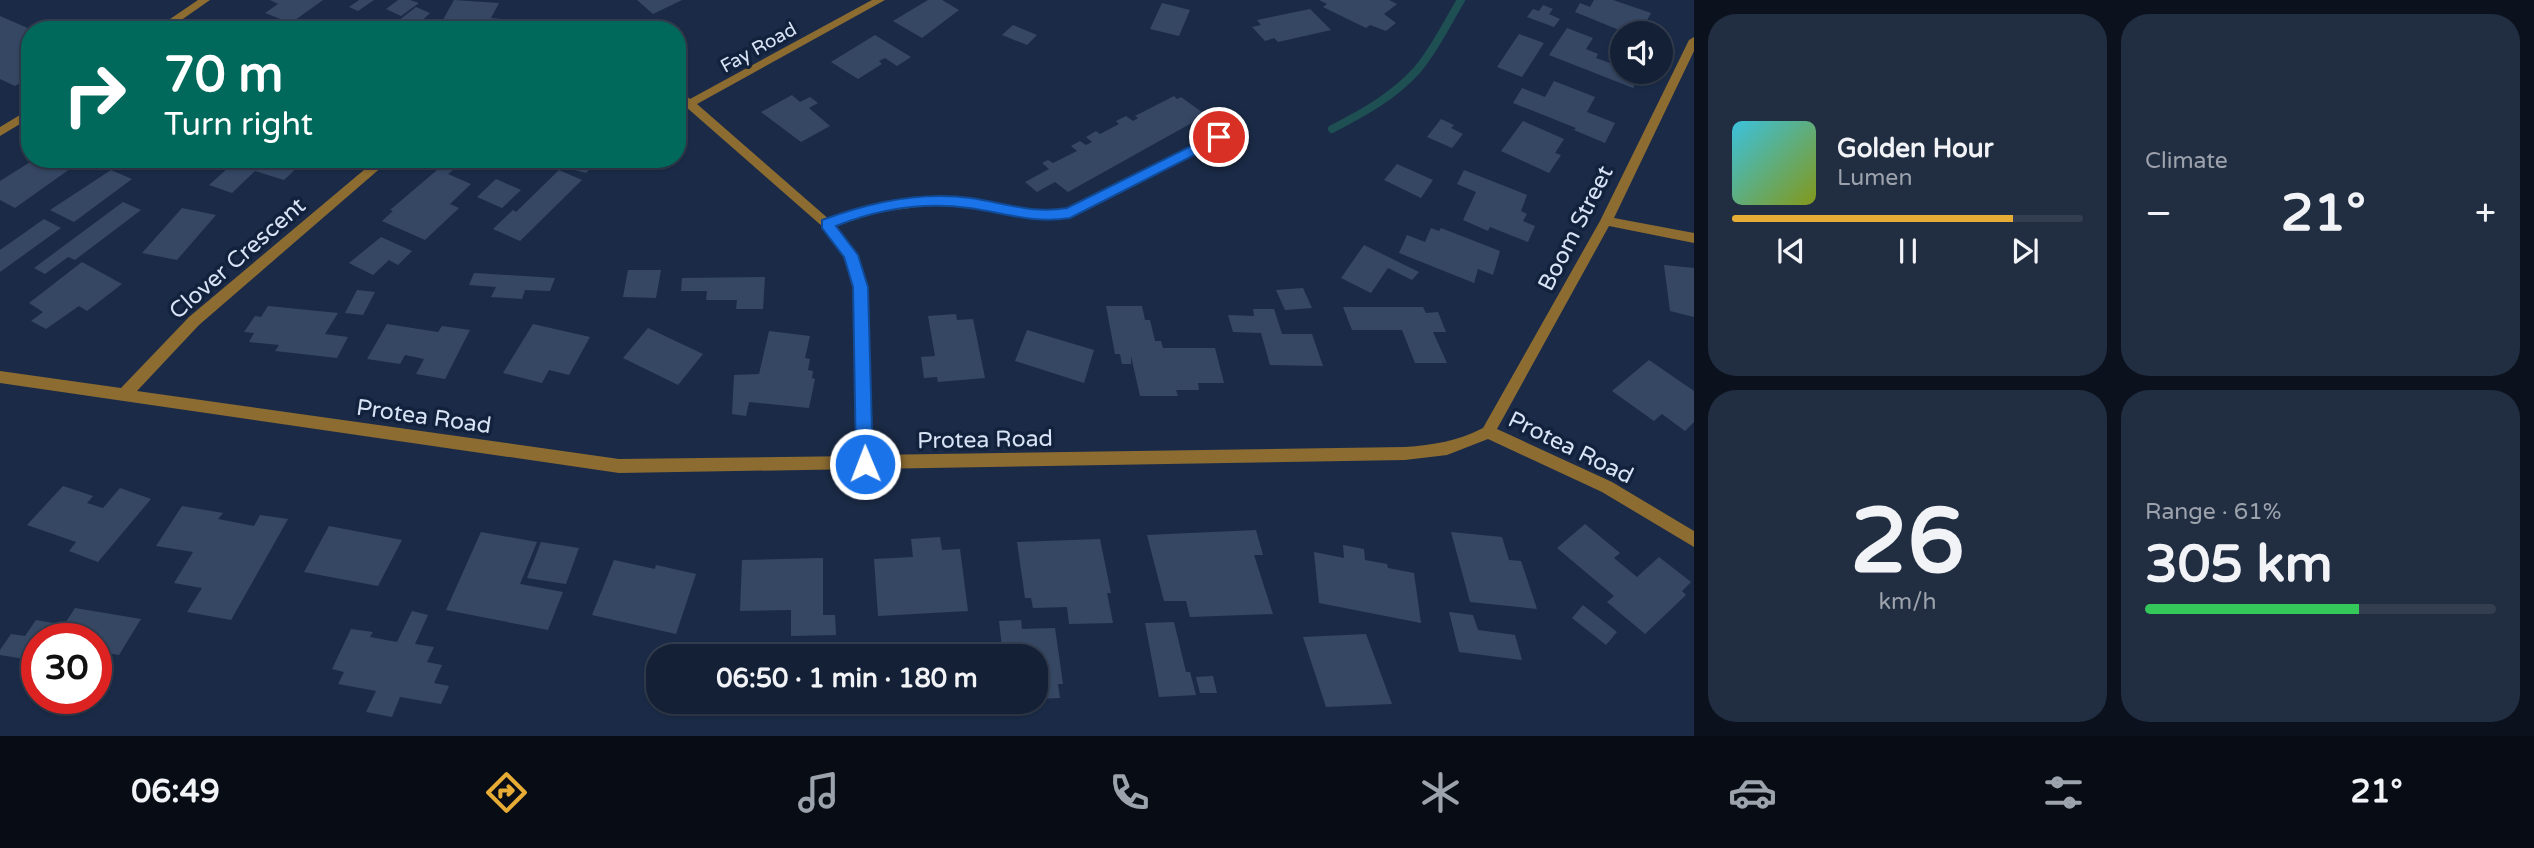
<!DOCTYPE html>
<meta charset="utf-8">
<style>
body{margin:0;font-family:"Varela Round",sans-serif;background:#212d41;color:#f1f3f6;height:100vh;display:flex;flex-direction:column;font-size:26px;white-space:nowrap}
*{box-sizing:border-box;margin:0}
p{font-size:23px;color:#9da3ad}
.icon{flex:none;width:38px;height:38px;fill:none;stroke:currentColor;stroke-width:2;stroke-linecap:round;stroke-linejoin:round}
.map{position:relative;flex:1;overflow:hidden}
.panel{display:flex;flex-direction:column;gap:14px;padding:14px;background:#0b121d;width:840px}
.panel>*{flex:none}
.guide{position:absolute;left:21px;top:21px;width:665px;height:147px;border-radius:28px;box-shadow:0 2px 5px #0004,0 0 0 2px #333e50;background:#00695c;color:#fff;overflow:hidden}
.controls{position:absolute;left:1610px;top:21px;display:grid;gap:14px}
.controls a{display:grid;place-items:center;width:63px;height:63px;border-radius:50%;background:#142035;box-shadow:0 2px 5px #0004,0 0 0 2px #333e50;font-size:35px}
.speed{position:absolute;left:21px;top:623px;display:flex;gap:14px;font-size:35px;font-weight:700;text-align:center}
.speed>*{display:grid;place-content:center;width:91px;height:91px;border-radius:50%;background:#142035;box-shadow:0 2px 5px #0004,0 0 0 2px #333e50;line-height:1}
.speed .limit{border:10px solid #d22;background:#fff;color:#111}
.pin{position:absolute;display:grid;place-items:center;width:60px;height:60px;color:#fff;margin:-30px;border:4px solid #fff;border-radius:50%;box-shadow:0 2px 7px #0007}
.me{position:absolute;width:77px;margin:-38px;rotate:359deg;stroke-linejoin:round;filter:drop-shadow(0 0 5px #0008)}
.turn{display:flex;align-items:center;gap:24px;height:147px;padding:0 28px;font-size:32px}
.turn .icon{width:91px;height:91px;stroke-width:2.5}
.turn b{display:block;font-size:49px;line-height:60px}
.big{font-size:52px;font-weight:700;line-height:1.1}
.panel .card{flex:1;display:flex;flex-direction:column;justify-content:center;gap:10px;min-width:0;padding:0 24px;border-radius:28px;background:#212d41}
.panel .dial{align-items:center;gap:0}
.dial b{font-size:91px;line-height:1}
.song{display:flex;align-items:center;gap:21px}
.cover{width:84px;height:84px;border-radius:10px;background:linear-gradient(135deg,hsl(190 70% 55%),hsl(70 70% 35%))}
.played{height:7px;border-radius:4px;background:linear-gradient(90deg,#e7ac36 80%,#333e50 80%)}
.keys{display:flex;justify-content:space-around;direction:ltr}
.heat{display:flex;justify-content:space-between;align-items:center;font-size:38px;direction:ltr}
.charge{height:10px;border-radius:5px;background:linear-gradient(90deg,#34c759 61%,#333e50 0)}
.panel .tiles{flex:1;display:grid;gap:14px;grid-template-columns:repeat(2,1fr)}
.trip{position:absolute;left:646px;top:644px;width:402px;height:70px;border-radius:28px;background:#142035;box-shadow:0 2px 5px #0004,0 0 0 2px #333e50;font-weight:700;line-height:70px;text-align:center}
.tabs{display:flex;height:112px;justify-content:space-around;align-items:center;background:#080d15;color:#9da3ad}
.tabs .icon{width:49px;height:49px}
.tabs .selected{color:#e7ac36}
.tabs b{font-size:32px;color:#f1f3f6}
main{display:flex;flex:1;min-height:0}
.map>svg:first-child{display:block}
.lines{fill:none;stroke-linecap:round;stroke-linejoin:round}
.stream{stroke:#1e4f52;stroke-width:8}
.building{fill:#364764}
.service{fill:#8c6c31;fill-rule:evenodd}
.minor{fill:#8c6c31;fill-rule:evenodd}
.route{fill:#1a73e8;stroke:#114b97;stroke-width:2}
.labels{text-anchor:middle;stroke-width:7;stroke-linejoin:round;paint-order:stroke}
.far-street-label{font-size:19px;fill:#d8e3f5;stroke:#12213c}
.street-label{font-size:23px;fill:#d8e3f5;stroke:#12213c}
</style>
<main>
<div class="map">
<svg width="1694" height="736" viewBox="0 0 1694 736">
<rect width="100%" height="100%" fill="#1b2b47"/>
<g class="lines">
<!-- stream -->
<path class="stream" d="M1332,129C1363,113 1394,96 1417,70C1435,49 1447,23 1461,0"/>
</g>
<!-- building -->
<path class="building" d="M270,0H323L291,23L265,13L278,4Z
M359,0H374L358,11L349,7Z
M398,0H410L419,3L401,16L386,9Z
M454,0L499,3L491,18L502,19L496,30L438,29Z
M637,0H682L653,14Z
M928,0H942L959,10L922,38L893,21Z
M1319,0H1389L1397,4L1384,14L1396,23L1386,31L1370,25L1366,28L1323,7L1327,4Z
M1594,0H1613L1651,13L1642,29L1628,24L1624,32L1575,12L1580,3L1590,7Z
M1162,3L1190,10L1179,36L1150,29Z
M1543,5L1553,9L1549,14L1560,19L1554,27L1527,17L1533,9L1539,11Z
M416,7L430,13L412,30L389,28Z
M1310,9L1331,30L1278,42L1274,38L1265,41L1252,27L1261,25L1257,20Z
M0,16L30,29V77L15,86L0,79Z
M372,19L382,23L372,30H357Z
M1013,25L1037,35L1027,45L1002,35Z
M1567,28L1593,38L1586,49L1598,54L1596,58L1610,63L1619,47L1622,48V72H1642L1633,88L1549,55Z
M1519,34L1544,43L1522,77L1497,67Z
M875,35L911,57L897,66L885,58L879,61L882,64L858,79L831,62Z
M1554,81L1595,97L1587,112L1615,123L1605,143L1574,130L1576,128L1513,103L1522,88L1545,97Z
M792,95L800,102L810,97L818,103L809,108L830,126L801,142L761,112Z
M1174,96L1177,99L1181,97L1206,115L1068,192L1055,182L1037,192L1025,182L1049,169L1042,163L1048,160L1053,163L1077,151L1071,146L1080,141L1086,145L1092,142L1086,137L1096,131L1100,134L1119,124L1116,121L1126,116L1133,121L1138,118L1135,116Z
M1441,119L1454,125L1451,128L1463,134L1452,148L1427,137Z
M1523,121L1564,139L1555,153L1561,155L1549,173L1501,151Z
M35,159H60L74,166L15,208L0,200V181Z
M238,159H293L303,162L284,180L255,171L232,193L209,185Z
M553,159H599L586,173L556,165L560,162Z
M1397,164L1433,180L1421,198L1384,180Z
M443,165L453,170L448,174L471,184L450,204L459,208L425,240L382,221L393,211L390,210Z
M111,170L132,179L74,222L50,210Z
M559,170L582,180L520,241L493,229L513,210L516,212Z
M1464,170L1527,195L1521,211L1527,214L1523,221L1535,226L1528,242L1490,227L1488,231L1463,220L1476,192L1457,184Z
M496,179L521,190L502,208L477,197Z
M123,202L141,210L75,260L68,257L45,274L34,268Z
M182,208L216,215L177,260L142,253Z
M44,219L61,228L0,272V250Z
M1431,228L1439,231L1441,228L1500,251L1493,275L1478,269L1474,283L1399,253L1407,235L1425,242Z
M381,237L412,251L398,265L389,260L373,275L349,263Z
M1364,245L1419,272L1412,280L1388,268L1371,293L1341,278Z
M82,262L122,284L87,311L79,306L46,329L31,321L43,312L29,303Z
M1664,265L1694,268V317L1670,311Z
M628,270H661L656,298L623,297Z
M474,273L555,278L550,291L525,290L522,299L491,297L496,287L469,285Z
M765,277L763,309H736L737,300H706L707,291H681L682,278Z
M1303,288L1312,308L1285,310L1276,290Z
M357,290L375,292L363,315L345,313Z
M268,306L338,313L325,334L348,337L337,358L275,351L279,345L249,342L254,333L244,332L255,316L261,317Z
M1106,306H1142L1145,320H1150L1155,341H1161L1163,348H1215L1224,383H1198L1199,390H1176L1178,396H1140L1131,356V364H1122L1120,354H1115Z
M1343,307H1423L1426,313L1438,312L1446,332H1433L1447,363H1415L1402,330H1352Z
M1253,309H1274L1282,334H1312L1323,366L1270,365L1261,333L1233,332L1228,315L1254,316Z
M956,314L957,320L973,319L985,378L938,382L937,377L924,378L921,357L935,356L928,316Z
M387,324L438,332L442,326L470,330L445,379L416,374L424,359L405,355L400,364L367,359Z
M533,324L590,337L569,375L549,370L542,383L503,373Z
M648,328L703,354L678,385L623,358Z
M1027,330L1094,350L1084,383L1015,361Z
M769,331L810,336L805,358L810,359L808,370L813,371L812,378L815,379L809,408L749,402L746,416L732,414L734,375L759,374Z
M1649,360L1694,391V422L1685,431L1662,414L1654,421L1612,391Z
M63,486L93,496L87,503L103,508L120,488L151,499L98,562L69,551L76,542L27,525Z
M182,506L223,513L218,519L254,526L260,515L288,519L231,620L187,612L202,588L174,583L193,552L156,546Z
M1585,524L1620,553L1614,558L1637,577L1659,557L1691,582L1682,591L1686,595L1645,634L1607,602L1614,596L1557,548Z
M329,526L402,540L378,586L304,572Z
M1256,530L1263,555H1254L1273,614L1190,617L1186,601H1164L1147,535Z
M481,532L537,542L520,584L563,592L548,630L446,610Z
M1451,532L1502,537L1509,560L1521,561L1537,609L1470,602Z
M940,537L942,550L960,549L968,611L878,616L874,559L913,557L911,539Z
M1100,539L1111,593H1107L1113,623L1069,624L1067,607L1033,608L1031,598H1025L1017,542Z
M541,542L579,548L566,584L527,578Z
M1343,545L1364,549L1365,560L1387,564L1388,568L1414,573L1421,623L1319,603L1314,552L1344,558Z
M823,558V615H835L836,635L791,636V610L740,611L742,560Z
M614,560L655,569L656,565L696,574L676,634L592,615Z
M1583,605L1617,632L1606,645L1572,618Z
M75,608L141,619L119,655L96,651V639H37V661L0,655V650L11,634L25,636L36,620L64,625Z
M412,611L428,615L415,644L434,647L427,662L442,665L434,683L449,686L441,704L400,697L392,717L366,712L376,691L338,684L344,672L332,669L351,629L373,632L370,637L397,642Z
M1449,612L1473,615L1478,630L1515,635L1522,660L1459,652Z
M1021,620L1022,629L1055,628L1063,684H1058L1060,698L1036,699V656H1003L999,621Z
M1174,622L1186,672H1190L1196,695L1159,697L1145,623Z
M1366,634L1392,704L1326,707L1303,637Z
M1213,676L1217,693H1200L1196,677Z
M717,702H789V704L717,706Z
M806,702H827L826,713L805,711Z"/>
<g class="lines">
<!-- service -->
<path class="service" d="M1219,133L1225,137L1223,140L1070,217L1032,218L969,207L933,205L879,212L827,229L821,224L823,221L879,203L933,196L969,199L1032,209H1068Z"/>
<!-- minor -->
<path class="minor" d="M198,0H210L167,30H154Z
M872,0H885L697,104L831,221L857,255L868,287L872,455L1405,447C1433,445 1458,441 1483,428L1600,221L1689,40L1694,37V51L1614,218L1694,233V243L1609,226L1497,429L1612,482L1694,531V547L1602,492L1488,439L1447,455L1405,460L870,469L865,471L860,469L619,473L0,383V371L121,388L189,317L377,159H391L199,325L137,391L619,459L857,456L854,287L845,257L823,227L677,99V89L690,99Z
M572,20L605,30C594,30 581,26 571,26C560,27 549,30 537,30Z
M30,109V118L0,136V127Z"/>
</g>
<!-- route -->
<path class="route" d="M1219,132L1224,134V140L1070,218C1034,224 1004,213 969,208C924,202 879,209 836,226L858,255L868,287L873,464L871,469L865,471L859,469L856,464L853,287L844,257L822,228V220C870,202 920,191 971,198C1004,203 1033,214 1067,208Z"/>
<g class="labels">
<!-- far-street labels -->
<g class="far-street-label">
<text transform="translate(758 47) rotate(-29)" y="7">Fay Road</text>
</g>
<!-- street labels -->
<g class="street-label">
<text transform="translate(1575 228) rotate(-63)" y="8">Boom Street</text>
<text transform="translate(237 258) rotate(-41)" y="8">Clover Crescent</text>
<text transform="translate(424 416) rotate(8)" y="8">Protea Road</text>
<text transform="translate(985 439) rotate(-1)" y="8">Protea Road</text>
<text transform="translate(1571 447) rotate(26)" y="8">Protea Road</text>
</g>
</g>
</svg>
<div class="controls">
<a><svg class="icon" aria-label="sound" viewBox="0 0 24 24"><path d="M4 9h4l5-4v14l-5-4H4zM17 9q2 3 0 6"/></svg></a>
</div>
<div class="speed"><div class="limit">30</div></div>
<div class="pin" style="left:1219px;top:137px;background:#d93025"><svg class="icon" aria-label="arrive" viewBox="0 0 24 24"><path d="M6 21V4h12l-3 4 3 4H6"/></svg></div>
<svg class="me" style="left:865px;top:464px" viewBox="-20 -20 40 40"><circle r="17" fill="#1a73e8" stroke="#fff" stroke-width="3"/><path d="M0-11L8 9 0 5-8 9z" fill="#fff"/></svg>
<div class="trip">06:50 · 1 min · 180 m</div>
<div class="guide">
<div class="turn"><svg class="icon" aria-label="right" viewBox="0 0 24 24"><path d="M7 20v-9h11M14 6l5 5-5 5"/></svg><div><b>70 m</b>Turn right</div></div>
</div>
</div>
<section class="panel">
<div class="tiles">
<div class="card">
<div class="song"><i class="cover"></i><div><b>Golden Hour</b><p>Lumen</p></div></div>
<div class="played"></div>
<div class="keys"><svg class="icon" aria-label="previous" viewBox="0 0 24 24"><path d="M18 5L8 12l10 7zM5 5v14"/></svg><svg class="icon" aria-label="pause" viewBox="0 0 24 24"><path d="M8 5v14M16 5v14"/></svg><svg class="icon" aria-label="next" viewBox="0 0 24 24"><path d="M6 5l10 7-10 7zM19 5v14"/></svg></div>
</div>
<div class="card"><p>Climate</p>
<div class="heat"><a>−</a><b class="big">21°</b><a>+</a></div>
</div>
<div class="card dial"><b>26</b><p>km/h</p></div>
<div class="card"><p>Range · 61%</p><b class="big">305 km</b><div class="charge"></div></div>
</div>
</section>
</main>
<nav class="tabs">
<b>06:49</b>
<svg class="icon selected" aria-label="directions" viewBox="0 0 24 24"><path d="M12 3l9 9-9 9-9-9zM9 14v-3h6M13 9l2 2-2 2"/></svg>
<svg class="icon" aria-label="music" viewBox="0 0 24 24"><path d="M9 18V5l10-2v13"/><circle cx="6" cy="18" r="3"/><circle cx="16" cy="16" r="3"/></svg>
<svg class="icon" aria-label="phone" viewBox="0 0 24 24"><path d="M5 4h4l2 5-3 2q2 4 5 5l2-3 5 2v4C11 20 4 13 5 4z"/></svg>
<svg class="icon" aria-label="climate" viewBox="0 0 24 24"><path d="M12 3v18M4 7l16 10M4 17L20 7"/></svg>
<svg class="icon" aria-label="car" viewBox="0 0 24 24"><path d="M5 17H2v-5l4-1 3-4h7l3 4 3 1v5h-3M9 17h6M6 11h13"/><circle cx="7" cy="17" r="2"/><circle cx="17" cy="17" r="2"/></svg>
<svg class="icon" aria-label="filters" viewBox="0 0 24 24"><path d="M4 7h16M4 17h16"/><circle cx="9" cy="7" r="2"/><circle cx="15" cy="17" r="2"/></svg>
<b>21°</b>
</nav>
